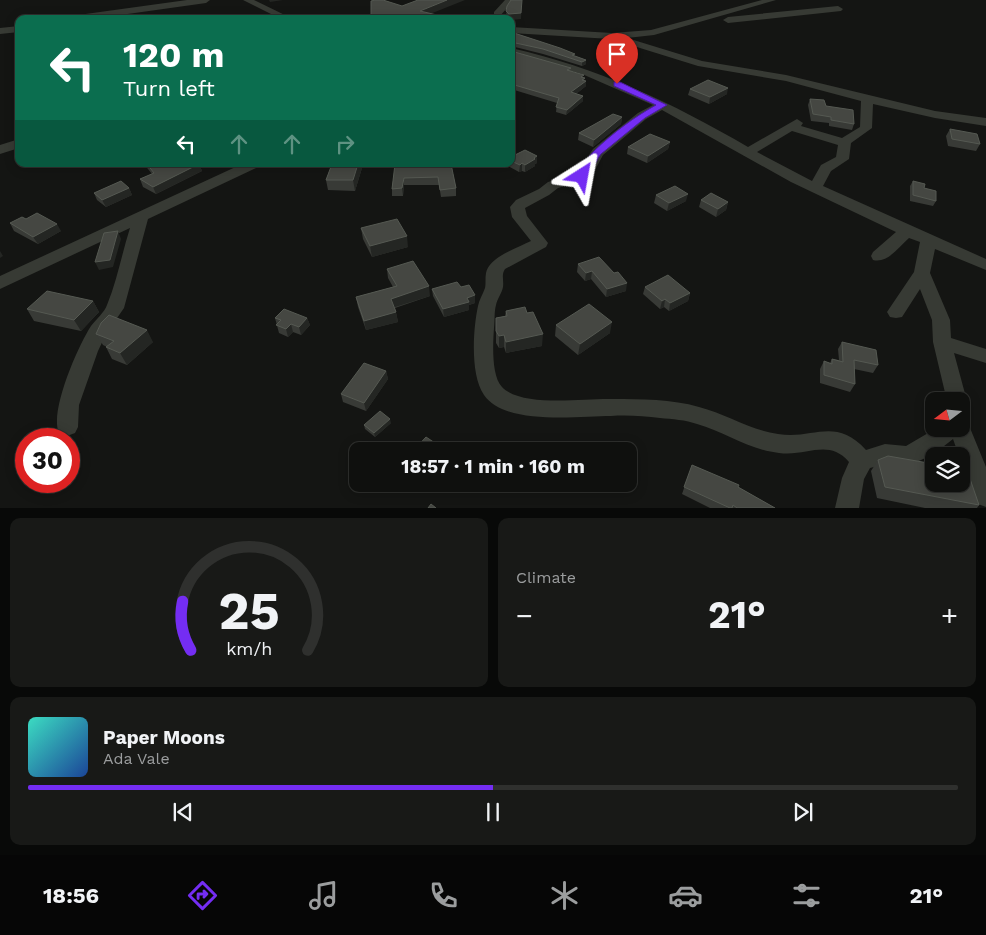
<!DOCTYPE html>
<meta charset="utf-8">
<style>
body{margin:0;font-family:"Work Sans",sans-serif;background:#181917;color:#f1f3f6;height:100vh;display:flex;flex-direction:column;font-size:19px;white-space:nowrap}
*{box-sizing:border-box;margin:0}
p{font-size:16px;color:#9b9d9e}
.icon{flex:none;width:28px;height:28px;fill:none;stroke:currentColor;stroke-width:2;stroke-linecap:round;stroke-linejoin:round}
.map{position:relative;height:508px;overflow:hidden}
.sheet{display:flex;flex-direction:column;gap:10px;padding:10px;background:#080908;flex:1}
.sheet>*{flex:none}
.top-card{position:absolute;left:15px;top:15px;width:500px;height:152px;border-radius:10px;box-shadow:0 2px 12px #0003,0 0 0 1px #2f302e;background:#0b6e4f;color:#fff;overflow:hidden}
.needle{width:32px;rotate:254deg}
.tools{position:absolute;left:925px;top:392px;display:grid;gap:10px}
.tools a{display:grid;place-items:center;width:45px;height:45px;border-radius:10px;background:#0f100e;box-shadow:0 2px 12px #0003,0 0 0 1px #2f302e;font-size:25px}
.speed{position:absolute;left:15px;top:428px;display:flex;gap:10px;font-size:25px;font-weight:700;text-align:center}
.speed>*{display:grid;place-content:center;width:65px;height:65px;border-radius:50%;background:#0f100e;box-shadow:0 2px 12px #0003,0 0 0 1px #2f302e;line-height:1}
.speed .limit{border:8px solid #d22;background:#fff;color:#111}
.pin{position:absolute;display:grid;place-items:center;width:42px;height:42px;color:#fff;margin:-51px -21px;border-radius:50% 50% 50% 0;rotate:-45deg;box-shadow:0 0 5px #0007}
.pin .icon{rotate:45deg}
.me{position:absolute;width:55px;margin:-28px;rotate:34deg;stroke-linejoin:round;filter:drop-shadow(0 0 4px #0008)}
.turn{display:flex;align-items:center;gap:18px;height:105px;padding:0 25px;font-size:22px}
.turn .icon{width:65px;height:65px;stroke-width:2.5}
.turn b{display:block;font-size:35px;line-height:42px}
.lanes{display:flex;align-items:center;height:48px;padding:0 25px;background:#0003;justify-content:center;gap:25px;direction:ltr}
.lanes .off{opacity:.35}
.big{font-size:38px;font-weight:700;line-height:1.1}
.sheet .tile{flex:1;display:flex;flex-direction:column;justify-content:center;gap:8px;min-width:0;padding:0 18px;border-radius:10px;background:#181917}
.sheet .dial{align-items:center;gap:0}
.dial svg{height:130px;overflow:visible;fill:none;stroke:#2f302e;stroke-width:7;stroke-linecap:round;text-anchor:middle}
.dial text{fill:#f1f3f6;stroke:none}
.song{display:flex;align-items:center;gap:15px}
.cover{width:60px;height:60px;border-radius:8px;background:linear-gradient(135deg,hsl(170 70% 55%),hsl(220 70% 35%))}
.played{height:5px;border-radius:2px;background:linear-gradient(90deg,#742df3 50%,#2f302e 50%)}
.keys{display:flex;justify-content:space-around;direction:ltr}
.heat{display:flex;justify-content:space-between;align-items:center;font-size:28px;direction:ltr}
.sheet .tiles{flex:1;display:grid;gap:10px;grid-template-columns:1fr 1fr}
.tile:last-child{grid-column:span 2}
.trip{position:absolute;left:349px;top:442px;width:288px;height:50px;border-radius:10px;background:#0f100e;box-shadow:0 2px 12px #0003,0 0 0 1px #2f302e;font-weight:700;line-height:50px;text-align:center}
.tabs{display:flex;height:80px;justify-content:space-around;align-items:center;background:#060606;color:#9b9d9e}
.tabs .icon{width:35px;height:35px}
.tabs .selected{color:#742df3}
.tabs b{font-size:22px;color:#f1f3f6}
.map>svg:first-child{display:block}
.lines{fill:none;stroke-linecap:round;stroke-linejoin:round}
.minor{fill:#373a34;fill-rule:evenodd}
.wall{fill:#383a36}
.shaded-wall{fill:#242623}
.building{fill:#454742;stroke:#555952}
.route{fill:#742df3;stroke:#4b1d9e}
</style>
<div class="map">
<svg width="986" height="508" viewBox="0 0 986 508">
<rect width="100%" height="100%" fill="#141513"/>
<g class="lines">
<!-- minor -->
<path class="minor" d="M187,0H210L206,3L92,19H67L71,16Z
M243,0H254L293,19H281Z
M505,0H514L500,16H494V12Z
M762,0H776L654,35L627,38L702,61L786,75L935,111L986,118V126L935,118L873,104L872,128L851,143L849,159L831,171L823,186L986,259V270L935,249L930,273L950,320L951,338L986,349V363L954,353L967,401L964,407L961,408V401H947L933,342L932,320L920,289L902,317L896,318L890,317L887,312L914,272L920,242L909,238C899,247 887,264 873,260L871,256L873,252L896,232L791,182L662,110L646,119L603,155L595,170L587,179L558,188L549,195L525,208L527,216L548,243L546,247L505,269C501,275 504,280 503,287C502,293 497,299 496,305C494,312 495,320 494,328C493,342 491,376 502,387C522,408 585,398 612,399C641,399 672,399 699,407C726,414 750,430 778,434C813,440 835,416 866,450L885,444L906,446L935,429H961V420L968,423L986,467V507L978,504L961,461V456H959L953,439L934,454L908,466L885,464L870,468L864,479L859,508H835L842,478L849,462C828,438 807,457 779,453C750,450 725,432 697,424C686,420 672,419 660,418C644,416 627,415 611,416C579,416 505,426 484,395C470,375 473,329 478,306C479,300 483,294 485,288C486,284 485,278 486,273C489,257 517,248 531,241L512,217L510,207L516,200L539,189L548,182L577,173L593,149L638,113L653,105L582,74L511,54V48C596,67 673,103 748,147L797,119L803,123L801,126L842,138L860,127L861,101L786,81L698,66L611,39L511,33V27L612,33L651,30ZM792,131L838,145L836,157L821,165L812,181L757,152Z
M838,6L843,9L841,11L728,23L723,20L728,17Z
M19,26V32L0,34V28Z
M19,139V148L0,154V145Z
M242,164H260L258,167L148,219L124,308L106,334L98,351L79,405L78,427L75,433L67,436L59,433C49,412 78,346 91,326C96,319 104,313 107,305C117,281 122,253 130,228L0,289V276Z"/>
</g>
<!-- wall -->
<path class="wall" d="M507,6L521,19H508L506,17Z
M511,32L586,60V64L582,66L543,54L511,46Z
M511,51L571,68V71L583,77L585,81H586V86L576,94L583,96V101L566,115L556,112L557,103L511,89Z
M690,89L727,94L709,104L688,95Z
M810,99L826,106L854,124L852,130L829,126V123L811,121L808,105Z
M622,117L621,124L593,147L578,140L579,133Z
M950,129L980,144L976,151L948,146L946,136Z
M670,142L668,149L647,163L627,154L628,147Z
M511,157L537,163L535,164V166L525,172L522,171L519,172L508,166V164H511Z
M144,164H199L202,171L156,194L143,187L140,179L152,174Z
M332,164H361L362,168L355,191L328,190L326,180Z
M395,164H451L456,188V196L441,197L439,185H404L403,196H392V189Z
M913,181L924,188L936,201L933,206L910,201V186Z
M129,188L132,195L106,207L97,200L94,193Z
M656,195L686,201L667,211L654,203Z
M701,200L728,202L726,210L716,217L699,207Z
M26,219L61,231L38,244L14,231L10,223Z
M361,228L408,247L372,257L363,239Z
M578,264L614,273L626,291L606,297L591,279L585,281L577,272Z
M387,269L430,296L395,308L398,322L366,330L358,307L356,297L393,287L388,278Z
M461,287L475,303L469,305V310L444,317L433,296L432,289Z
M645,287L690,293L688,301L669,311L664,307L660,309L643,294Z
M93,301L99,312L81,331L34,321L27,309Z
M506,311L542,346L506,353L504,347L499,348L496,343V318L505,316Z
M275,318H307L310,325L301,335L293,332L288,337L279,333Z
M556,325L610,333L578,355L555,336Z
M96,334L153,342L127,365L112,359L106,347H107L103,345Z
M842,342L878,365L873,373L854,369L855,384L850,392L820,383V369L824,361L830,363L832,359L839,360L838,349Z
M386,371L388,379L366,411L343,402L341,394Z
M391,423L375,437L365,429L364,425Z
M878,460L979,505L977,508H925L877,498L871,471Z
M692,465L738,487L775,508H710L682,494Z"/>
<!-- shaded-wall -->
<path class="shaded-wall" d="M269,0H283L270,2Z
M447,0H465L420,18V11Z
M522,0L521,19L511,20V19H509V14Z
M586,60V64L582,66V62Z
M586,81V86L571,98V92Z
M728,88L727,94L709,104L710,97Z
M583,96V101L566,115L567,110Z
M513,102V108L511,110V104Z
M622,117L621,124L593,147L594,140Z
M670,142L668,149L647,163L648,156Z
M537,156V163L535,164V166L525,172V165Z
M522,163V171L519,172L520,165Z
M199,164L202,171L156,194L153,187Z
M358,164H361L362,168L355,191L353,180Z
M404,178V185L403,196L402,188Z
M129,188L132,195L106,207L102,200Z
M688,194L686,201L667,211L669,203Z
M728,202L726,210L716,217L718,209Z
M57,224L61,231L38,244L33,237Z
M118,231L121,239L113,267L99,270L95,262Z
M407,236L408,247L372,257L370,246Z
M0,251L3,256L0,258Z
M592,271L591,279L585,281L586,273Z
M627,283L626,291L606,297L607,289Z
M429,286L430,296L392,308L391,299Z
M690,293L688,301L669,311L670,303Z
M475,295V303L469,305V310L444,317L443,309L467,298Z
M665,299L664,307L660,309L662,301Z
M93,301L99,312L81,331L74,320Z
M396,312L398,322L366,330L364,321Z
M307,318L310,325L301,335L299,327Z
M612,322L610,333L578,355L580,344Z
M291,324L293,332L288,337L286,329Z
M147,330L153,342L127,365L120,353Z
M543,334L542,346L506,353V342Z
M504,335V347L499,348V336Z
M386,371L388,379L366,411L364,403Z
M390,419L391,423L375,437L374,433Z"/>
<!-- building -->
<path class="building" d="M375,0H383L402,6L418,0H447L420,11L454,19H371V1Z
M511,0H522L521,13L509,14L506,11L507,6Z
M511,32L560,48L575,54L572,55L586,60L582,62L543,49L511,42Z
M511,51L571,68L567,70L584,75L581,77L585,78L582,80L586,81L571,92L583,96L567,110L556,107L559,98L511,84V69L515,66L511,65Z
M708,80L728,88L710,97L690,89Z
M810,99L824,100L826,106L853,110L854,124L831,120V117L813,114Z
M613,114L622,117L594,140L579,133Z
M950,129L977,134L980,144L952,139Z
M650,134L670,142L648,156L628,147Z
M525,150L537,156L534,158L535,159L525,165L522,163L520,165L511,161V157Z
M147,164H199L153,187L140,179L154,173Z
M332,164H358L353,180H326Z
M395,164H451L456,188L440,190L438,177L404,178L402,188L392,189Z
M121,181L129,188L102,200L94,193Z
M913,181L925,184L924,188L936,191V201L913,195Z
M675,186L688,194L669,203L656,195Z
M711,193L728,202L718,209L701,200Z
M37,213L57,224L33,237L10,223L22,217L26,219Z
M397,219L407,236L370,246L361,228Z
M118,231L110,260L95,262L104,233Z
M599,257L614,273L618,272L627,283L607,289L592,271L586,273L578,264Z
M413,261L429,286L391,299L396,312L364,321L356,297L397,286L387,269Z
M668,275L690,293L670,303L665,299L662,301L645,287Z
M457,282L461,287L469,285L475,295L467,298L469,302L443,309L432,289Z
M47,291L93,301L74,320L27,309Z
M589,304L612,322L580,344L556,325Z
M525,307L527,313L533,312L543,334L506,342L504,335L499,336L496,331V318L507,316L506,311Z
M284,309L307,318L299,327L291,324L286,329L276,325L281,320L275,318Z
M109,315L147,330L120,353L106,347L114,341L96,334L101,323Z
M842,342L876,350L878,365L854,360L855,384L824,375V361L832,364V359L843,362Z
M364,363L386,371L364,403L341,394Z
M380,411L390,419L374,433L364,425Z
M426,437L447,451H413Z
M385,444L396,451H377Z
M888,456L934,464V484H961V469L967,470L979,505L885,487L878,460Z
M692,465L739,485L738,487L775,508H737L733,505L732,508H730L684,487Z
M431,504L436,508H428Z"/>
<!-- route -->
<path class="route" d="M614,82H620L667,105L645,118L601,154C595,162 593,171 585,178H578L577,176C584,167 587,157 595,150C613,133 634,117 656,105L614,86Z"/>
</svg>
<div class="tools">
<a><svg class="needle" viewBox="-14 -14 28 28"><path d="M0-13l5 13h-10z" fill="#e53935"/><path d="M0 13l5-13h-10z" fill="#9b9d9e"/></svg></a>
<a><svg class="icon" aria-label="layers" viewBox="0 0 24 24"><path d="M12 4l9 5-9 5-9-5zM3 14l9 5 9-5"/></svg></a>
</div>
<div class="speed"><div class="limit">30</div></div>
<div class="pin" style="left:617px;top:84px;background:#d93025"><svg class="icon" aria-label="arrive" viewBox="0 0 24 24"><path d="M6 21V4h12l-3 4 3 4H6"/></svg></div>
<svg class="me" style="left:582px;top:176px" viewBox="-20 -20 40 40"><path d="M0-17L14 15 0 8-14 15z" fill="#742df3" stroke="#fff" stroke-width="4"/></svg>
<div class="trip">18:57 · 1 min · 160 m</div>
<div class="top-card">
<div class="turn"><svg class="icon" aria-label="left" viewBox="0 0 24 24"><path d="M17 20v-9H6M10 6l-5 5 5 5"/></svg><div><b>120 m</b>Turn left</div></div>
<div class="lanes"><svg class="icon" aria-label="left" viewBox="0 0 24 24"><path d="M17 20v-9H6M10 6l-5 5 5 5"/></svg><svg class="icon off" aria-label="ahead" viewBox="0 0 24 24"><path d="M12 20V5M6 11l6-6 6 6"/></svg><svg class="icon off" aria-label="ahead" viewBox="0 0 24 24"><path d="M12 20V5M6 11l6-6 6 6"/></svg><svg class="icon off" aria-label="right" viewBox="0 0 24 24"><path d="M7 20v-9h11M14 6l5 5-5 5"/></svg></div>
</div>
</div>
<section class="sheet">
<div class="tiles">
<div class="tile dial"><svg viewBox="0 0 100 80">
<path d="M14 69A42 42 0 1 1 86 69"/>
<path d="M14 69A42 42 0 0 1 9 39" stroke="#742df3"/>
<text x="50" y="56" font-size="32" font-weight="700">25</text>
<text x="50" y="72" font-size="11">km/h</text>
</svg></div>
<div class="tile"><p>Climate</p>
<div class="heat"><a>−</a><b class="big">21°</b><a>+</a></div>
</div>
<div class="tile">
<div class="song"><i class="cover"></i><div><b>Paper Moons</b><p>Ada Vale</p></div></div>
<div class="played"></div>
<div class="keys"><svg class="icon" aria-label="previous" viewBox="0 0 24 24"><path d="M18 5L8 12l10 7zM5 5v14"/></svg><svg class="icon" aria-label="pause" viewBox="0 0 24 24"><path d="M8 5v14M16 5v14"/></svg><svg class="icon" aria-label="next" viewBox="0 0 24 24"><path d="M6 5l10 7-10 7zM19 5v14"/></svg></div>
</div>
</div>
</section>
<nav class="tabs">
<b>18:56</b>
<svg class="icon selected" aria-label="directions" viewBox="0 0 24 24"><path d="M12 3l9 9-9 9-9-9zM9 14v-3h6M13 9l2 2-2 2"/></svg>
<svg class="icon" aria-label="music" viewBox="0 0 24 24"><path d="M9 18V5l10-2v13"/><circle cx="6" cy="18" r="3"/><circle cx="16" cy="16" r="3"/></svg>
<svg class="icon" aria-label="phone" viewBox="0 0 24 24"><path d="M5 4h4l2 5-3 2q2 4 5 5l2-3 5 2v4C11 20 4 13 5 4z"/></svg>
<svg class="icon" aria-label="climate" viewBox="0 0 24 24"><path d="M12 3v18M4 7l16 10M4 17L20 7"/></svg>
<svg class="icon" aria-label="car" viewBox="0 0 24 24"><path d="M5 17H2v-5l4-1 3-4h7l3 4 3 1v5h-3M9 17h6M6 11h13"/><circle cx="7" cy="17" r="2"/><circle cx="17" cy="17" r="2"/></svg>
<svg class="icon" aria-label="filters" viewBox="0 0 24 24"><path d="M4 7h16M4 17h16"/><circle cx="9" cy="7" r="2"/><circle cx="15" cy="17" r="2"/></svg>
<b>21°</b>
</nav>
